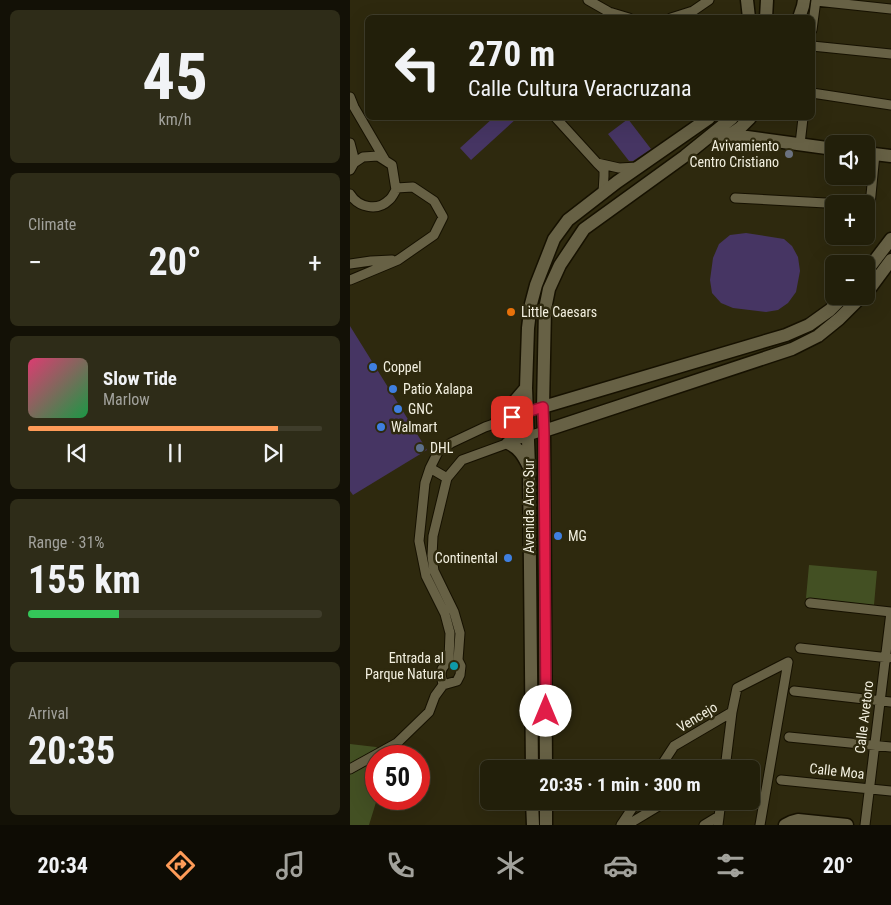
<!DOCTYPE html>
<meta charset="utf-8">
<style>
body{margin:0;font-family:"Roboto Condensed",sans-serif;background:#2e2c18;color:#f1f3f6;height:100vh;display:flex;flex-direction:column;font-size:19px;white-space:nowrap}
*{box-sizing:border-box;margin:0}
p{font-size:16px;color:#a2a29c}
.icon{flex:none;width:28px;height:28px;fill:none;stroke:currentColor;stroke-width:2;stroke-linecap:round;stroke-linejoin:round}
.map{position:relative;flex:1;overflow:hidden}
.panel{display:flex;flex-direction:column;gap:10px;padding:10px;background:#131106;width:350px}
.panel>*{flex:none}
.top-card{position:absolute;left:15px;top:15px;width:450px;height:105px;border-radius:8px;box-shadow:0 5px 20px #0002,0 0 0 1px #3f3d2b;background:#221f0a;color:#f1f3f6;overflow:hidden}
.controls{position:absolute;left:475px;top:135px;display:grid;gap:10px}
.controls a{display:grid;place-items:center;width:50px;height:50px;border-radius:8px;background:#221f0a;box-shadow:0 5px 20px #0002,0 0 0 1px #3f3d2b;font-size:25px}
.speed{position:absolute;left:15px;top:745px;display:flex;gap:10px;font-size:25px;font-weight:700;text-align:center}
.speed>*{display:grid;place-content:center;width:65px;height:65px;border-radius:50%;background:#221f0a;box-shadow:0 5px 20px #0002,0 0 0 1px #3f3d2b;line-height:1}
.speed .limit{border:8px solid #d22;background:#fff;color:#111}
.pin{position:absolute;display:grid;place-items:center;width:42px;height:42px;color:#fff;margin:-21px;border-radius:10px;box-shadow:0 2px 8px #0006}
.me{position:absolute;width:55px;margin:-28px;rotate:0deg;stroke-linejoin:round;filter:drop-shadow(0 0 4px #0008)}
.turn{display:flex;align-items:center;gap:18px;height:105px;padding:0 20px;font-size:22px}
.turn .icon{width:65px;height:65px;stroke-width:2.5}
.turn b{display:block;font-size:35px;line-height:42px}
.big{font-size:38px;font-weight:700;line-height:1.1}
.panel .widget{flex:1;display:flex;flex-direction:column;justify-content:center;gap:8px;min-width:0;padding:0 18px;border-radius:8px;background:#2e2c18}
.panel .dial{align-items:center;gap:0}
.dial b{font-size:65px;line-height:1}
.song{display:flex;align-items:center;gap:15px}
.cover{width:60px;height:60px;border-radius:8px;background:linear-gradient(135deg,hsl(340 70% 55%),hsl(140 70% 35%))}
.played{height:5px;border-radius:2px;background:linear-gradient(90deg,#fe9b58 85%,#3f3d2b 85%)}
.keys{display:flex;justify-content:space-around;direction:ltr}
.heat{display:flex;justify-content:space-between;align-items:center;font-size:28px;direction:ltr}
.charge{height:8px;border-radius:4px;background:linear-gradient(90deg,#34c759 31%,#3f3d2b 0)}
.trip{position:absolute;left:130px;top:760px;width:280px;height:50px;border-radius:8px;background:#221f0a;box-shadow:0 5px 20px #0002,0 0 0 1px #3f3d2b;font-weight:700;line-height:50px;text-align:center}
.tab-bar{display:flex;height:80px;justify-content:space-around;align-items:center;background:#0e0c04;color:#a2a29c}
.tab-bar .icon{width:35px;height:35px}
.tab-bar .active{color:#fe9b58}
.tab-bar b{font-size:22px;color:#f1f3f6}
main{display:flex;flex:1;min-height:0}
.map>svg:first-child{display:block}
.green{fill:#435023}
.building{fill:#463563}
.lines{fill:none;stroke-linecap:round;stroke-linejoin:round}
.street-casing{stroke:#161100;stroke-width:11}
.secondary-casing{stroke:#161100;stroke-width:15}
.street{stroke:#676145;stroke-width:9}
.secondary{stroke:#676145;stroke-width:12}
.route-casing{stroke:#92132f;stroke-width:12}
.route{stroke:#e11d48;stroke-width:9}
.worship-dot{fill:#6b7280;stroke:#2e290e;stroke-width:2}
.food-dot{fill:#e8710a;stroke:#2e290e;stroke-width:2}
.shop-dot{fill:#3f7fe0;stroke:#2e290e;stroke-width:2}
.service-dot{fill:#5c6f8a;stroke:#2e290e;stroke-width:2}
.culture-dot{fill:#0f9aa8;stroke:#2e290e;stroke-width:2}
.labels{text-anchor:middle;stroke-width:5;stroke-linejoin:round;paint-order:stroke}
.poi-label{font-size:14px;fill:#f3f0e0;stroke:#2e290e;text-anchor:start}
.street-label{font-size:14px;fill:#f3f0e0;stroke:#2e290e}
</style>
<main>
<section class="panel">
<div class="widget dial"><b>45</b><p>km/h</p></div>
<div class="widget"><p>Climate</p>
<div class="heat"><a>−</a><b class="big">20°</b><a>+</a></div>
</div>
<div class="widget">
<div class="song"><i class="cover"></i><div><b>Slow Tide</b><p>Marlow</p></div></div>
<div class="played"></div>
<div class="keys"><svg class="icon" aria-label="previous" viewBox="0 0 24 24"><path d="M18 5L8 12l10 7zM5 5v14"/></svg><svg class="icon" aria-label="pause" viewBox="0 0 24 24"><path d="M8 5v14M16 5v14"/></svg><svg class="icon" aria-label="next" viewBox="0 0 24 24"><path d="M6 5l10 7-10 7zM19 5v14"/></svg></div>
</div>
<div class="widget"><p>Range · 31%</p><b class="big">155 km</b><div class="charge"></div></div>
<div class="widget"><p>Arrival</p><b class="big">20:35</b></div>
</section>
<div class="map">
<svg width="541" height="825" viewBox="0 0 541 825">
<rect width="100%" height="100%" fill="#2e290e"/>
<!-- green -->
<path class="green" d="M459,565L527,571L524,605L456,598Z
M0,744L26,747L38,756H26V799H27L19,825H0Z"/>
<!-- building -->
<path class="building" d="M143,118H167L121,160L110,148Z
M278,119L301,149L283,161H279L258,134Z
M396,233L434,239L442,246L448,257L450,271L446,292L438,303L428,310L416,312L383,308L371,303L362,293L360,280L363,258L369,244L380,235Z
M0,326L77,450L3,495L0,491Z"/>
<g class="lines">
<!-- street casing -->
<g class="street-casing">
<path id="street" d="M238,0L259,12L279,18
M466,1L541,9
M321,18L343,11L359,0
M462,30L466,0
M462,46L541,54
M462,93L541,105
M0,97L4,107L35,160
M206,118L247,163
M0,143L5,162
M450,144L453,118
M0,170L4,163L13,157L28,156L42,165L46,190C44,193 42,198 39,200C27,212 8,207 0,194
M253,193L254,176V170L247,163L269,168L288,167
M385,198L494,204
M516,205H520L525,154
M0,264L21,261L42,260
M0,280L48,260L84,235L93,217L84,201L63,187L46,188
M80,468L97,478
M460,603L541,612L515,825
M450,648L539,658
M93,685L91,674L92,669L99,659L100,633L95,614L76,576L69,541L75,483L80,468L88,452L101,443L135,427L193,407
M93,685L107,681L110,675L111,666L108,660L110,633L104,612L84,571L82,556L83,536L97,478L112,460L178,436L194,431
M444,691L541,702
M439,737L541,747
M0,769L47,743L79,712L85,696L93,685
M309,769L324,746L382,712
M375,769L382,712L387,688L438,662
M431,780L541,791
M271,825L287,801
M277,825L317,801
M354,825L369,816
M368,825L371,801
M410,825L438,662"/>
</g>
<!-- secondary casing -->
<g class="secondary-casing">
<path id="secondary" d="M397,0L399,18
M416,18L417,0
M449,18L453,6L454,0
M374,139L390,128L400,118
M373,140L397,137L484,149
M516,153L541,156
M516,272L541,239
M516,292L521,287L541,260
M193,407L436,335L459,325L480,310L494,296
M147,422L176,388
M194,431L442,349L468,336L489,319L512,296
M158,443C169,448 173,455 178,465
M182,769L179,467L176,388L178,328L181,304L186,285L204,239L218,220L267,182L359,118
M196,769L194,433L193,407L195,309L199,289L210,265L234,229L335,156L382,118
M182,801L183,825
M196,801V825
M435,825L441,822L448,820L497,825"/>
</g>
<!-- street -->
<use href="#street" class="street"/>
<!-- secondary -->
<use href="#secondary" class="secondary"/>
</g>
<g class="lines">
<!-- route casing -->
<g class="route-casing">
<path id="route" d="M162,417L193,407L194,433L196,711"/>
</g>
<!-- route -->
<use href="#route" class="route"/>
</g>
<!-- markers -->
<circle class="worship-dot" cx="439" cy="154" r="5"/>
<circle class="food-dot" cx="161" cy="312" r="5"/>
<g class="shop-dot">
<circle cx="23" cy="367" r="5"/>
<circle cx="43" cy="389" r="5"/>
<circle cx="48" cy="409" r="5"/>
<circle cx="31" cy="427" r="5"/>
<circle cx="208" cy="536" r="5"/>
<circle cx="158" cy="558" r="5"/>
</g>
<circle class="service-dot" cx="70" cy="448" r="5"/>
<circle class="culture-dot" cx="104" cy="666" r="5"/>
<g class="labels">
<!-- poi labels -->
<g class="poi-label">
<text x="429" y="151" text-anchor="end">Avivamiento<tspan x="429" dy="16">Centro Cristiano</tspan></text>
<text x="171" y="317">Little Caesars</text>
<text x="33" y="372">Coppel</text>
<text x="53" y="394">Patio Xalapa</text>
<text x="58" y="414">GNC</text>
<text x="41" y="432">Walmart</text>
<text x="80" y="453">DHL</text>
<text x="218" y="541">MG</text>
<text x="148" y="563" text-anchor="end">Continental</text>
<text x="94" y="663" text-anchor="end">Entrada al<tspan x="94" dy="16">Parque Natura</tspan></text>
</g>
<!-- street labels -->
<g class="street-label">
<text transform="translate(179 506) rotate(-90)" y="5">Avenida Arco Sur</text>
<text transform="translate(347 717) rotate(-31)" y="5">Vencejo</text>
<text transform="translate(514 717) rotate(-83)" y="5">Calle Avetoro</text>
<text transform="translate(487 771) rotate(6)" y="5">Calle Moa</text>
</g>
</g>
</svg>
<div class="controls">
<a><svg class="icon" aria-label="sound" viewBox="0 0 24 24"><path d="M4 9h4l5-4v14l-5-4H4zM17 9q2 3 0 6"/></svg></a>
<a>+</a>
<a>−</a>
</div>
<div class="speed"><div class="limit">50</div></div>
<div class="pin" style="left:162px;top:417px;background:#d93025"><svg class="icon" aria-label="arrive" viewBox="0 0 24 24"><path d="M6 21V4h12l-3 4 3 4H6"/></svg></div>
<svg class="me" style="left:196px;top:711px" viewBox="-20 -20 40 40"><circle r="19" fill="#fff"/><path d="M0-13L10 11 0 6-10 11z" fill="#e11d48"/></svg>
<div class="trip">20:35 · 1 min · 300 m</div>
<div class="top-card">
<div class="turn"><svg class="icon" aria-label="left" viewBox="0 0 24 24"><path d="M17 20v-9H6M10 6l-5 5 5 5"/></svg><div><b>270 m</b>Calle Cultura Veracruzana</div></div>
</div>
</div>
</main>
<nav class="tab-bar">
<b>20:34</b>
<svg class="icon active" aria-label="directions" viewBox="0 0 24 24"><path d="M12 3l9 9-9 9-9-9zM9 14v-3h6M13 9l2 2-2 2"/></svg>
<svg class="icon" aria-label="music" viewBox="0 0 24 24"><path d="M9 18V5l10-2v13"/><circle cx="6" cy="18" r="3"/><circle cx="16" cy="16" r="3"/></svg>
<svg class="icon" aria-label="phone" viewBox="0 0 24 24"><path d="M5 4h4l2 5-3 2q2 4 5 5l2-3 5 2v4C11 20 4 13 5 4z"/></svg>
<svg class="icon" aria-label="climate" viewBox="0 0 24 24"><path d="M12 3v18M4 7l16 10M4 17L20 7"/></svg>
<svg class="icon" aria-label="car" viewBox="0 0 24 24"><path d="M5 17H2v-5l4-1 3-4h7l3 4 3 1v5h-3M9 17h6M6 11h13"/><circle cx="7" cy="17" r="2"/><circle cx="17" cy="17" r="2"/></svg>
<svg class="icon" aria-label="filters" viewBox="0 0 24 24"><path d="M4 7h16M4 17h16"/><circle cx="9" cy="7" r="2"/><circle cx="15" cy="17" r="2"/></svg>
<b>20°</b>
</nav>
